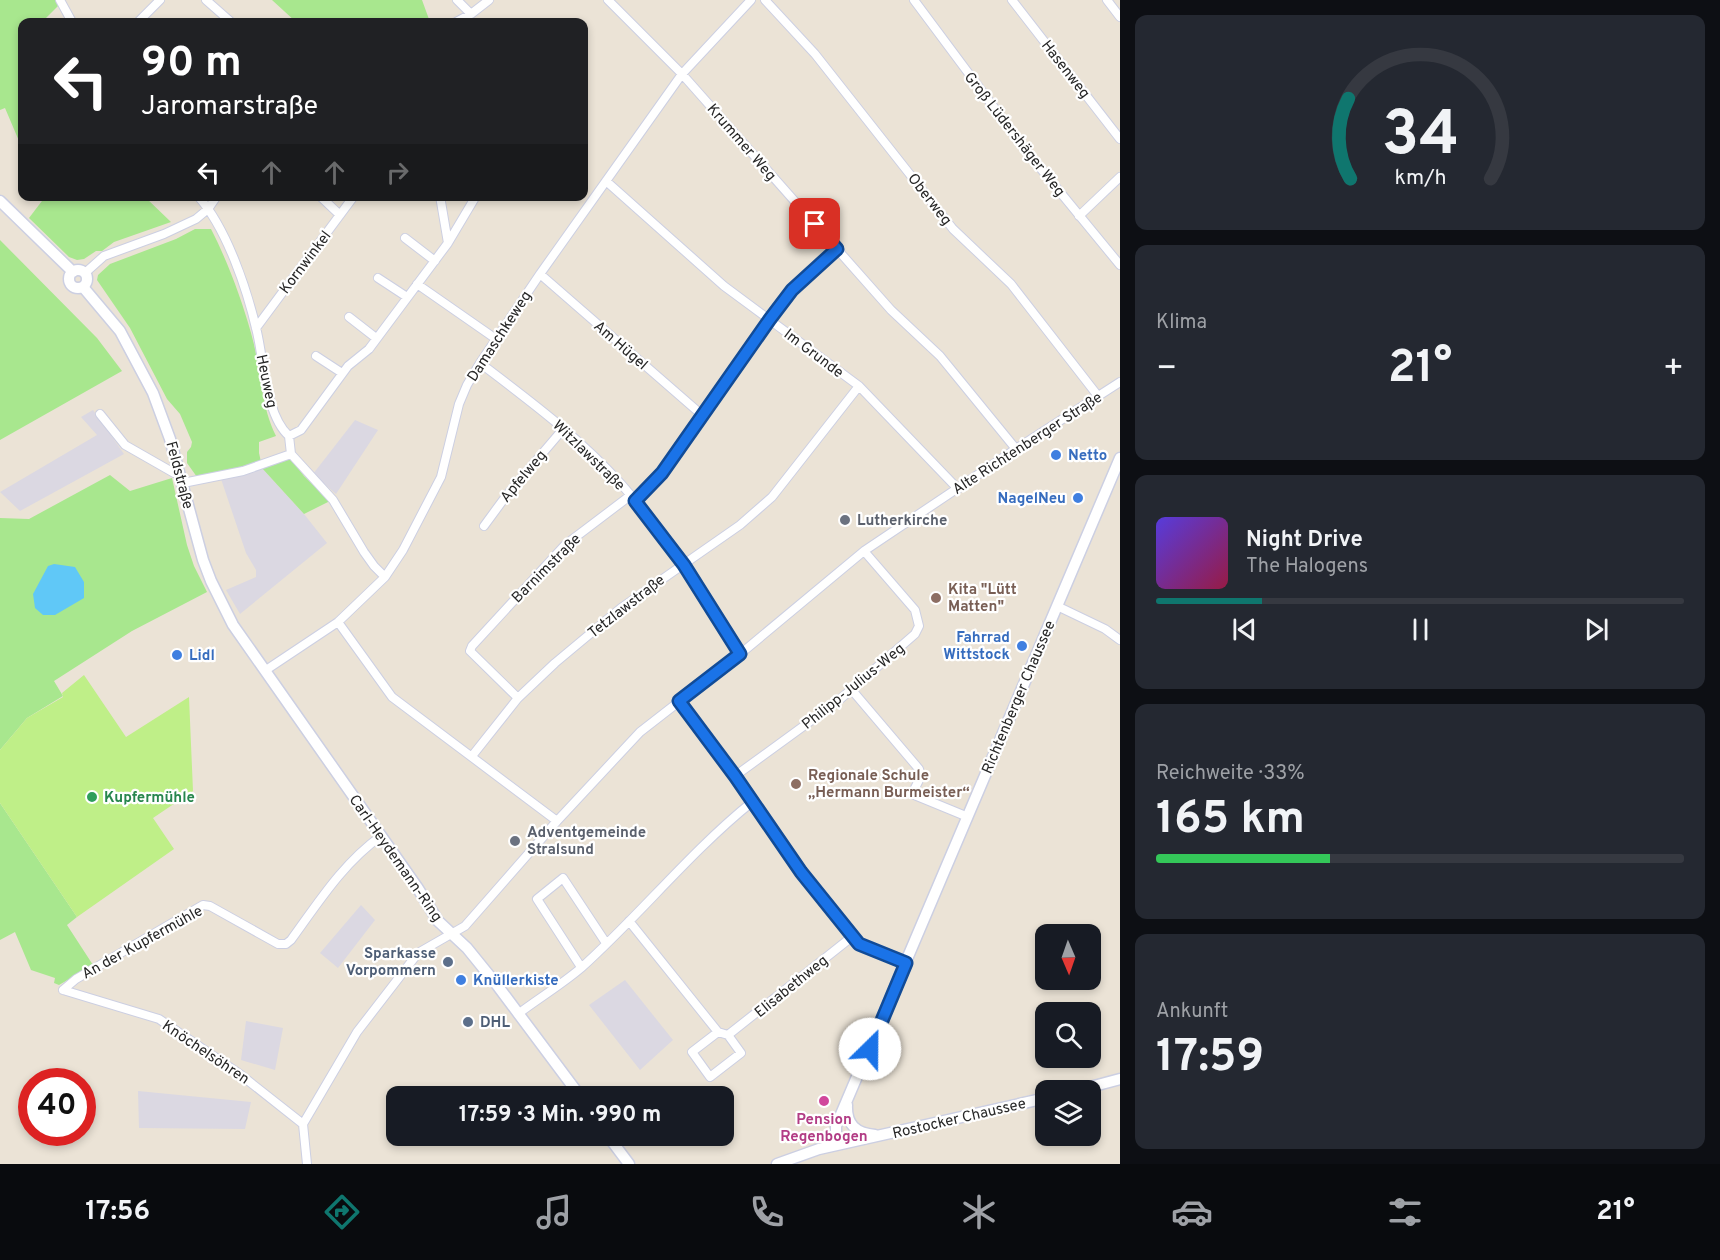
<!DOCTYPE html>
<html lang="de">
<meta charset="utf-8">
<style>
body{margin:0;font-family:Overpass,sans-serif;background:#242831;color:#f1f3f6;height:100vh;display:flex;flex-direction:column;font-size:22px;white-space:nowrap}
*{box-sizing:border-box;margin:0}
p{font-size:20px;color:#9ea1a6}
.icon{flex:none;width:33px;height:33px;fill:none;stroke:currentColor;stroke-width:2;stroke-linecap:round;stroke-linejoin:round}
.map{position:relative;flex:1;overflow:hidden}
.drawer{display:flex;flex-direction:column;gap:15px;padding:15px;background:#0d0f14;width:600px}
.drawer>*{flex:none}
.hud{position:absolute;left:18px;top:18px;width:570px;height:183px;border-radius:12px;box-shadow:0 3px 9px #0003;background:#202124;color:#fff;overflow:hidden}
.needle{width:39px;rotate:178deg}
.buttons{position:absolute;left:1035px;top:924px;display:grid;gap:12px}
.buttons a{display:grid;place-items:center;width:66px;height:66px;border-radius:12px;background:#171b24;box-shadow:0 3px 9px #0003;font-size:30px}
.speed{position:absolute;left:18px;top:1068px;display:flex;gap:12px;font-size:30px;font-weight:700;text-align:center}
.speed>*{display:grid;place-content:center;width:78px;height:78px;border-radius:50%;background:#171b24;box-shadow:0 3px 9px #0003;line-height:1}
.speed .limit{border:9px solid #d22;background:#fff;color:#111}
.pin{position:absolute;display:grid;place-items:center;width:51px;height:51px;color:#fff;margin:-26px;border-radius:12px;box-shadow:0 3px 9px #0006}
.me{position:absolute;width:66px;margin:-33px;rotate:23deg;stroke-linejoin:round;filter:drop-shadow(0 0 4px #0008)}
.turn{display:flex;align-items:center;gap:21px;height:126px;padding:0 24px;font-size:27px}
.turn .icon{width:78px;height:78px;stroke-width:2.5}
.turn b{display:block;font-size:42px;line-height:51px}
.lanes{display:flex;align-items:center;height:57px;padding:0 24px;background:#0003;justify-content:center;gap:30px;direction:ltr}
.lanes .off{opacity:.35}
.big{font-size:45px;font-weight:700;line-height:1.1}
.drawer .widget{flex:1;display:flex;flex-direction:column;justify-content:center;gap:9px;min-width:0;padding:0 21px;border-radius:12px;background:#242831}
.drawer .dial{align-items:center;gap:0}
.dial svg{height:156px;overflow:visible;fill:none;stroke:#363941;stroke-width:7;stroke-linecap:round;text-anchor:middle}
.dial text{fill:#f1f3f6;stroke:none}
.song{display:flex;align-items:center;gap:18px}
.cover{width:72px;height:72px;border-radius:9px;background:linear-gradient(135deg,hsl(250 70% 55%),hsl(340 70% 35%))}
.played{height:6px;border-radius:3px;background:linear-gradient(90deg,#0f766e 20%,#363941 20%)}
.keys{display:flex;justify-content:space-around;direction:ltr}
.heat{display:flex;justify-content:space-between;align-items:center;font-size:33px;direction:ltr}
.charge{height:9px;border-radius:4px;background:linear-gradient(90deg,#34c759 33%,#363941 0)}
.trip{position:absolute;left:386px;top:1086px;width:348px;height:60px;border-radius:12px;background:#171b24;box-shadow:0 3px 9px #0003;font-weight:700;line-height:60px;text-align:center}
.tabs{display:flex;height:96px;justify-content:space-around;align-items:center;background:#090b0e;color:#9ea1a6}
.tabs .icon{width:42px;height:42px}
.tabs .on{color:#0f766e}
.tabs b{font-size:27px;color:#f1f3f6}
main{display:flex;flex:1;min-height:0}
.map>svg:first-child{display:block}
.industrial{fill:#dbd8e2}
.green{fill:#a8e78e}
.pitch{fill:#bfef88}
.water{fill:#60c8f7}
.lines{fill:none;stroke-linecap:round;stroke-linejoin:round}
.street-casing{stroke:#cccfe2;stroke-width:10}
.secondary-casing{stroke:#cccfe2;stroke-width:13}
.street{stroke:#fff;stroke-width:8}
.secondary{stroke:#fff;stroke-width:10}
.route-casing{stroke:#114b97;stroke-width:15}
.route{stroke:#1a73e8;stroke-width:10}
.shop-dot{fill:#3f7fe0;stroke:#fff;stroke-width:2}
.worship-dot{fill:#6b7280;stroke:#fff;stroke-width:2}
.education-dot{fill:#8d6e63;stroke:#fff;stroke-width:2}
.leisure-dot{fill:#2e9e5b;stroke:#fff;stroke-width:2}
.service-dot{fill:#5c6f8a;stroke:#fff;stroke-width:2}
.hotel-dot{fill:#d1479c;stroke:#fff;stroke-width:2}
.labels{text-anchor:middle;stroke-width:4.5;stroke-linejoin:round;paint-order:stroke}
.street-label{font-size:15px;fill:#272727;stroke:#fff}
.shop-label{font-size:15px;font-weight:bold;fill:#366cbe;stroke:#fff;text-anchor:start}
.worship-label{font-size:15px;font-weight:bold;fill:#5b616d;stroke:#fff;text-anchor:start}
.education-label{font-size:15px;font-weight:bold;fill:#785e54;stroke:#fff;text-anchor:start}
.leisure-label{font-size:15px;font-weight:bold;fill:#27864d;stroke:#fff;text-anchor:start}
.service-label{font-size:15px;font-weight:bold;fill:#4e5e75;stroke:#fff;text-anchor:end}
.hotel-label{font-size:15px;font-weight:bold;fill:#b23c85;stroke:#fff}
</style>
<main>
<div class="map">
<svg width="1120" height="1164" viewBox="0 0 1120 1164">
<rect width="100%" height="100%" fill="#ebe3d6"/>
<!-- industrial -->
<path class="industrial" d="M93,410L124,454L20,511L0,492L97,435L81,417Z
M355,420L378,430L336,494L313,474Z
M261,467L304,514L327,543L240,614L226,590L256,577V570L246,553L221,479Z
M361,905L375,920L338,968L320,953Z
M625,980L673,1040L640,1070L589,1005Z
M246,1021L283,1028L275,1070L241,1060Z
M138,1091L251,1102L245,1129L139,1128Z"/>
<!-- green -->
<path class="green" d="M0,0H64L46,18L45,22H22V148L5,108L0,110Z
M272,0H422L430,22H296Z
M145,197L171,222L114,242L102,251H96L84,259L77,260L69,257L29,218L45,197Z
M195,229H211C227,260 242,300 251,333C261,367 260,404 276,436L259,442V453L261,462L220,473L197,477L187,463V452L191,447L192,442L180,414L167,399L130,328L97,280L98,275L110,264L176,239Z
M0,240L97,338L122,371L0,440Z
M287,458L291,459L304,476L330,501L304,514L261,467Z
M110,475L130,491L172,478L187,545L194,566L207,592L132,631L54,681L63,696L27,718L0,750V518L29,519Z
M0,803L77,917L67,925L93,965L59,985L54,983L55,978L31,970L15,932L0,940Z"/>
<!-- pitch -->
<path class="pitch" d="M84,675L126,737L189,697L193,791L153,818L174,849L77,917L0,803V750L27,718L63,697L62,693Z"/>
<!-- water -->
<path class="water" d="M54,564L75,567L84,582V598L55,615H43L35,608L33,594L48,566Z"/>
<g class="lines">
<!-- street casing -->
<g class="street-casing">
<path id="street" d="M60,0L72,22
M206,0L231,22
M457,0L471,14
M608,0L682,74L891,310L940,356L1016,449
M765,0L815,54L953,229L1011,284L1098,396
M914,0L1028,153L1120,265
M1012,0L1120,139
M1107,0L1120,17
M138,22L160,0
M456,22L471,14L489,0
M606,181L724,286L859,386L958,489
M198,196C227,229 247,289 257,332C264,362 266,416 289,436L291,454L333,500L364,552L374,566L385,577
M320,196L340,215
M1079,216L1120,177
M405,238L435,261
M448,243L476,196
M85,273L104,256L164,234L196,219L208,209L217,196
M540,274L702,415
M378,278L407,297
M417,284L496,339
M349,317L376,338
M256,328L354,196
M316,356L342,373
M480,363C530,401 581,439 622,485C668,537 703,596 739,655
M100,414L125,445L174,473L180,472
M289,436L301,430L348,366L369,349L448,243L440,196
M183,483L243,471L291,454
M635,501L662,473L770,319L792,290L837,250
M484,526L506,496L564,428
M1057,606L1105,629L1120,640
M338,622L392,697L557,821
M266,670L338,622L385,577L403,550L441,477L459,404L467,385L480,363L540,274L682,74L751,0
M851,689L919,769L921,776L912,794L968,817
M518,698L470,651L472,646L565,545L631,495
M679,701L735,776L801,872L859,944L906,963
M472,756L518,698L555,663L621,608L740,525L772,497L859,386
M735,776L838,701L915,634L919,626L915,610L864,551
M629,921L718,1032L728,1035L853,936
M581,967L537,899L563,878L606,943
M63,990L76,979L203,905L210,906L278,944H286L291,940C318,903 343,863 381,836
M63,990L159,1019L241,1075L303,1124
M518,1014C539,998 561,985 581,968C640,915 690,852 752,802
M718,1032L692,1052L710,1077L741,1053L728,1035
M307,1164L303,1124L357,1032L418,953L465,926L557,821L640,732L739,655L864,551L1016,449L1120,382"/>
</g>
<!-- secondary casing -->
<g class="secondary-casing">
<path id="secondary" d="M0,201L73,272
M69 279a9 9 0 1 1 18 0a9 9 0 1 1-18 0Z
M83,287L120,331L153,393L170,439L203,560L211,581L233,625L417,887L438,921L467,948L497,985L580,1096
M1079,1090L1120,1079
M847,1105C846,1125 856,1133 875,1135
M608,1136L629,1164
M836,1145V1126L1120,458
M777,1164L819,1149L1046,1098"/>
</g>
<!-- street -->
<use href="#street" class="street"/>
<!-- secondary -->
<use href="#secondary" class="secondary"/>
</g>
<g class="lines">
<!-- route casing -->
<g class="route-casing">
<path id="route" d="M815,224L837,249L792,290L770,319L662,473L635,501L684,565L740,654L679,701L735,776L801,872L859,944L906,963L870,1049"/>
</g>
<!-- route -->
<use href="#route" class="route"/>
</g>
<!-- markers -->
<g class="shop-dot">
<circle cx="1056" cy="455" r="6"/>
<circle cx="1078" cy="498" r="6"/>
<circle cx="1022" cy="646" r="6"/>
<circle cx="177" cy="655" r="6"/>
<circle cx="461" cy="980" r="6"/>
</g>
<g class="worship-dot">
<circle cx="845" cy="520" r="6"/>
<circle cx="515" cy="841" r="6"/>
</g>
<g class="education-dot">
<circle cx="936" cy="598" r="6"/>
<circle cx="796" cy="784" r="6"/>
</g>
<circle class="leisure-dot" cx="92" cy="797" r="6"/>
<g class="service-dot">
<circle cx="448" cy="962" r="6"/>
<circle cx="468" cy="1022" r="6"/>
</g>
<circle class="hotel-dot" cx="824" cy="1101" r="6"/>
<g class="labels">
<!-- street labels -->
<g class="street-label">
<text transform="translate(1066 69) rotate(52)" y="5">Hasenweg</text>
<text transform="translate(1015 134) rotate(52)" y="5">Groß Lüdershäger Weg</text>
<text transform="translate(742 142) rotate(49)" y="5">Krummer Weg</text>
<text transform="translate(930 199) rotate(52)" y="5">Oberweg</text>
<text transform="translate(305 262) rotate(-53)" y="5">Kornwinkel</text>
<text transform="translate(499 336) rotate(-57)" y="5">Damaschkeweg</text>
<text transform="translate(621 345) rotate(41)" y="5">Am Hügel</text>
<text transform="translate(814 353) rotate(37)" y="5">Im Grunde</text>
<text transform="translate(267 381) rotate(78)" y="5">Heuweg</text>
<text transform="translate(1027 443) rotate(-33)" y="5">Alte Richtenberger Straße</text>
<text transform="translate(589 455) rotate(44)" y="5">Witzlawstraße</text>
<text transform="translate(180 475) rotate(75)" y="5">Feldstraße</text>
<text transform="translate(523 476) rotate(-50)" y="5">Apfelweg</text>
<text transform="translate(546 568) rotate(-45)" y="5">Barnimstraße</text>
<text transform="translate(626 606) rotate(-38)" y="5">Tetzlawstraße</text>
<text transform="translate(853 686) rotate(-39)" y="5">Philipp-Julius-Weg</text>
<text transform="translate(1018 697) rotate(-67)" y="5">Richtenberger Chaussee</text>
<text transform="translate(396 858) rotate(55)" y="5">Carl-Heydemann-Ring</text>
<text transform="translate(142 942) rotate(-29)" y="5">An der Kupfermühle</text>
<text transform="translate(791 986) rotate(-39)" y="5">Elisabethweg</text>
<text transform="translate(206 1052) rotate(34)" y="5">Knöchelsöhren</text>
<text transform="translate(959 1118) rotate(-13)" y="5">Rostocker Chaussee</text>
</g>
<!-- shop labels -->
<g class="shop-label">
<text x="1068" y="460">Netto</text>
<text x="1066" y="503" text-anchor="end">NagelNeu</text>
<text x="1010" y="642" text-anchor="end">Fahrrad<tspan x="1010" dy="17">Wittstock</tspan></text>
<text x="189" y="660">Lidl</text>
<text x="473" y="985">Knüllerkiste</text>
</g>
<!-- worship labels -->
<g class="worship-label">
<text x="857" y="525">Lutherkirche</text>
<text x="527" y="837">Adventgemeinde<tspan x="527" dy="17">Stralsund</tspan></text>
</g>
<!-- education labels -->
<g class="education-label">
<text x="948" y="594">Kita "Lütt<tspan x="948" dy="17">Matten"</tspan></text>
<text x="808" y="780">Regionale Schule<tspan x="808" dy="17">„Hermann Burmeister“</tspan></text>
</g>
<!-- leisure labels -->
<g class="leisure-label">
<text x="104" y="802">Kupfermühle</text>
</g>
<!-- service labels -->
<g class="service-label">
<text x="436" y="958">Sparkasse<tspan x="436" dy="17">Vorpommern</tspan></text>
<text x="480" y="1027" text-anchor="start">DHL</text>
</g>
<!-- hotel labels -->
<g class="hotel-label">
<text x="824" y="1124">Pension<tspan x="824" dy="17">Regenbogen</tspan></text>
</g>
</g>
</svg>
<div class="buttons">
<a><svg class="needle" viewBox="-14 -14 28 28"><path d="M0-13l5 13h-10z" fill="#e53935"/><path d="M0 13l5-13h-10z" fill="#9ea1a6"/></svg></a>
<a><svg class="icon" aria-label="search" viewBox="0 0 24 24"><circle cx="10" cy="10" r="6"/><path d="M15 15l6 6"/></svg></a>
<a><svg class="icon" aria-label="layers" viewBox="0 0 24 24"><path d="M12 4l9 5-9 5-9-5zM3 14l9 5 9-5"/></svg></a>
</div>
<div class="speed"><div class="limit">40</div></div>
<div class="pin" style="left:815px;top:224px;background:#d93025"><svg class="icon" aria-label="arrive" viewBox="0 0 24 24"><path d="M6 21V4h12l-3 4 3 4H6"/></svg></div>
<svg class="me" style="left:870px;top:1049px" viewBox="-20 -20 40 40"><circle r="19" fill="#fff"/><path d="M0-13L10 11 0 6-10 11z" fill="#1a73e8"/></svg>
<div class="trip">17:59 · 3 Min. · 990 m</div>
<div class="hud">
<div class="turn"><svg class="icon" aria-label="left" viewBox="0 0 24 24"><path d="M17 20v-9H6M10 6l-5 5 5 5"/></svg><div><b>90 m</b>Jaromarstraße</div></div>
<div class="lanes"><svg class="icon" aria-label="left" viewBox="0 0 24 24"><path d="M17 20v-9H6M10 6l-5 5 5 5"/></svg><svg class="icon off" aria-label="ahead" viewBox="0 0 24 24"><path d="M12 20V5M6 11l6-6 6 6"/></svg><svg class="icon off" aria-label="ahead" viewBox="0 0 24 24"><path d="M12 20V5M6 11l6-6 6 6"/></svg><svg class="icon off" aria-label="right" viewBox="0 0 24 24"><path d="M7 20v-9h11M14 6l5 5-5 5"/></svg></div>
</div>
</div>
<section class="drawer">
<div class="widget dial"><svg viewBox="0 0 100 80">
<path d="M14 69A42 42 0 1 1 86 69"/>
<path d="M14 69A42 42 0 0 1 13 28" stroke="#0f766e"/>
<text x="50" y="56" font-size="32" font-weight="700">34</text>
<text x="50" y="72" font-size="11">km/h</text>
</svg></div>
<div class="widget"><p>Klima</p>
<div class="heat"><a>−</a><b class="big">21°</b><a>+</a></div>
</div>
<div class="widget">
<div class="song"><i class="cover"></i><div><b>Night Drive</b><p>The Halogens</p></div></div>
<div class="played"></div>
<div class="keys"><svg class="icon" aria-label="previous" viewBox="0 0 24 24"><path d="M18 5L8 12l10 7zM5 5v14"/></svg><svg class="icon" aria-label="pause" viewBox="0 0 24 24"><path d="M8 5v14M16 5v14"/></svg><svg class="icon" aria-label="next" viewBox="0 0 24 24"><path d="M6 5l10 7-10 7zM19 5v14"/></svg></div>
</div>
<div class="widget"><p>Reichweite · 33%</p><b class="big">165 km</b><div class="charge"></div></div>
<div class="widget"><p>Ankunft</p><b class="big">17:59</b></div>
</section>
</main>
<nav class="tabs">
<b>17:56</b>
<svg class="icon on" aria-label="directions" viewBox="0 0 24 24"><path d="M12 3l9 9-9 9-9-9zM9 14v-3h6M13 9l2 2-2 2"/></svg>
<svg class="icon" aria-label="music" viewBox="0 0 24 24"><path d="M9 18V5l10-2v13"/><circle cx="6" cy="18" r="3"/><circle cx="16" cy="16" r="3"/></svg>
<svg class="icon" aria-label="phone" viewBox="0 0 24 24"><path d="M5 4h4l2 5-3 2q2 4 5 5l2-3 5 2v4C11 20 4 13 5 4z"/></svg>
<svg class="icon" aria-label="climate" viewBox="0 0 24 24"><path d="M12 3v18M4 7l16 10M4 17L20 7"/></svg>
<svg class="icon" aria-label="car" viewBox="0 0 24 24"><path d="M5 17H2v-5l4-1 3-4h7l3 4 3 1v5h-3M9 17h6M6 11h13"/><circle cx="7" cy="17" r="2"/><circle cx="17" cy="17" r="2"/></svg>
<svg class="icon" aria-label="filters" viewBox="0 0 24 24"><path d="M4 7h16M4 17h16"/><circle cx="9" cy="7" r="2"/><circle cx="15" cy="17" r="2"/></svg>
<b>21°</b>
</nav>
